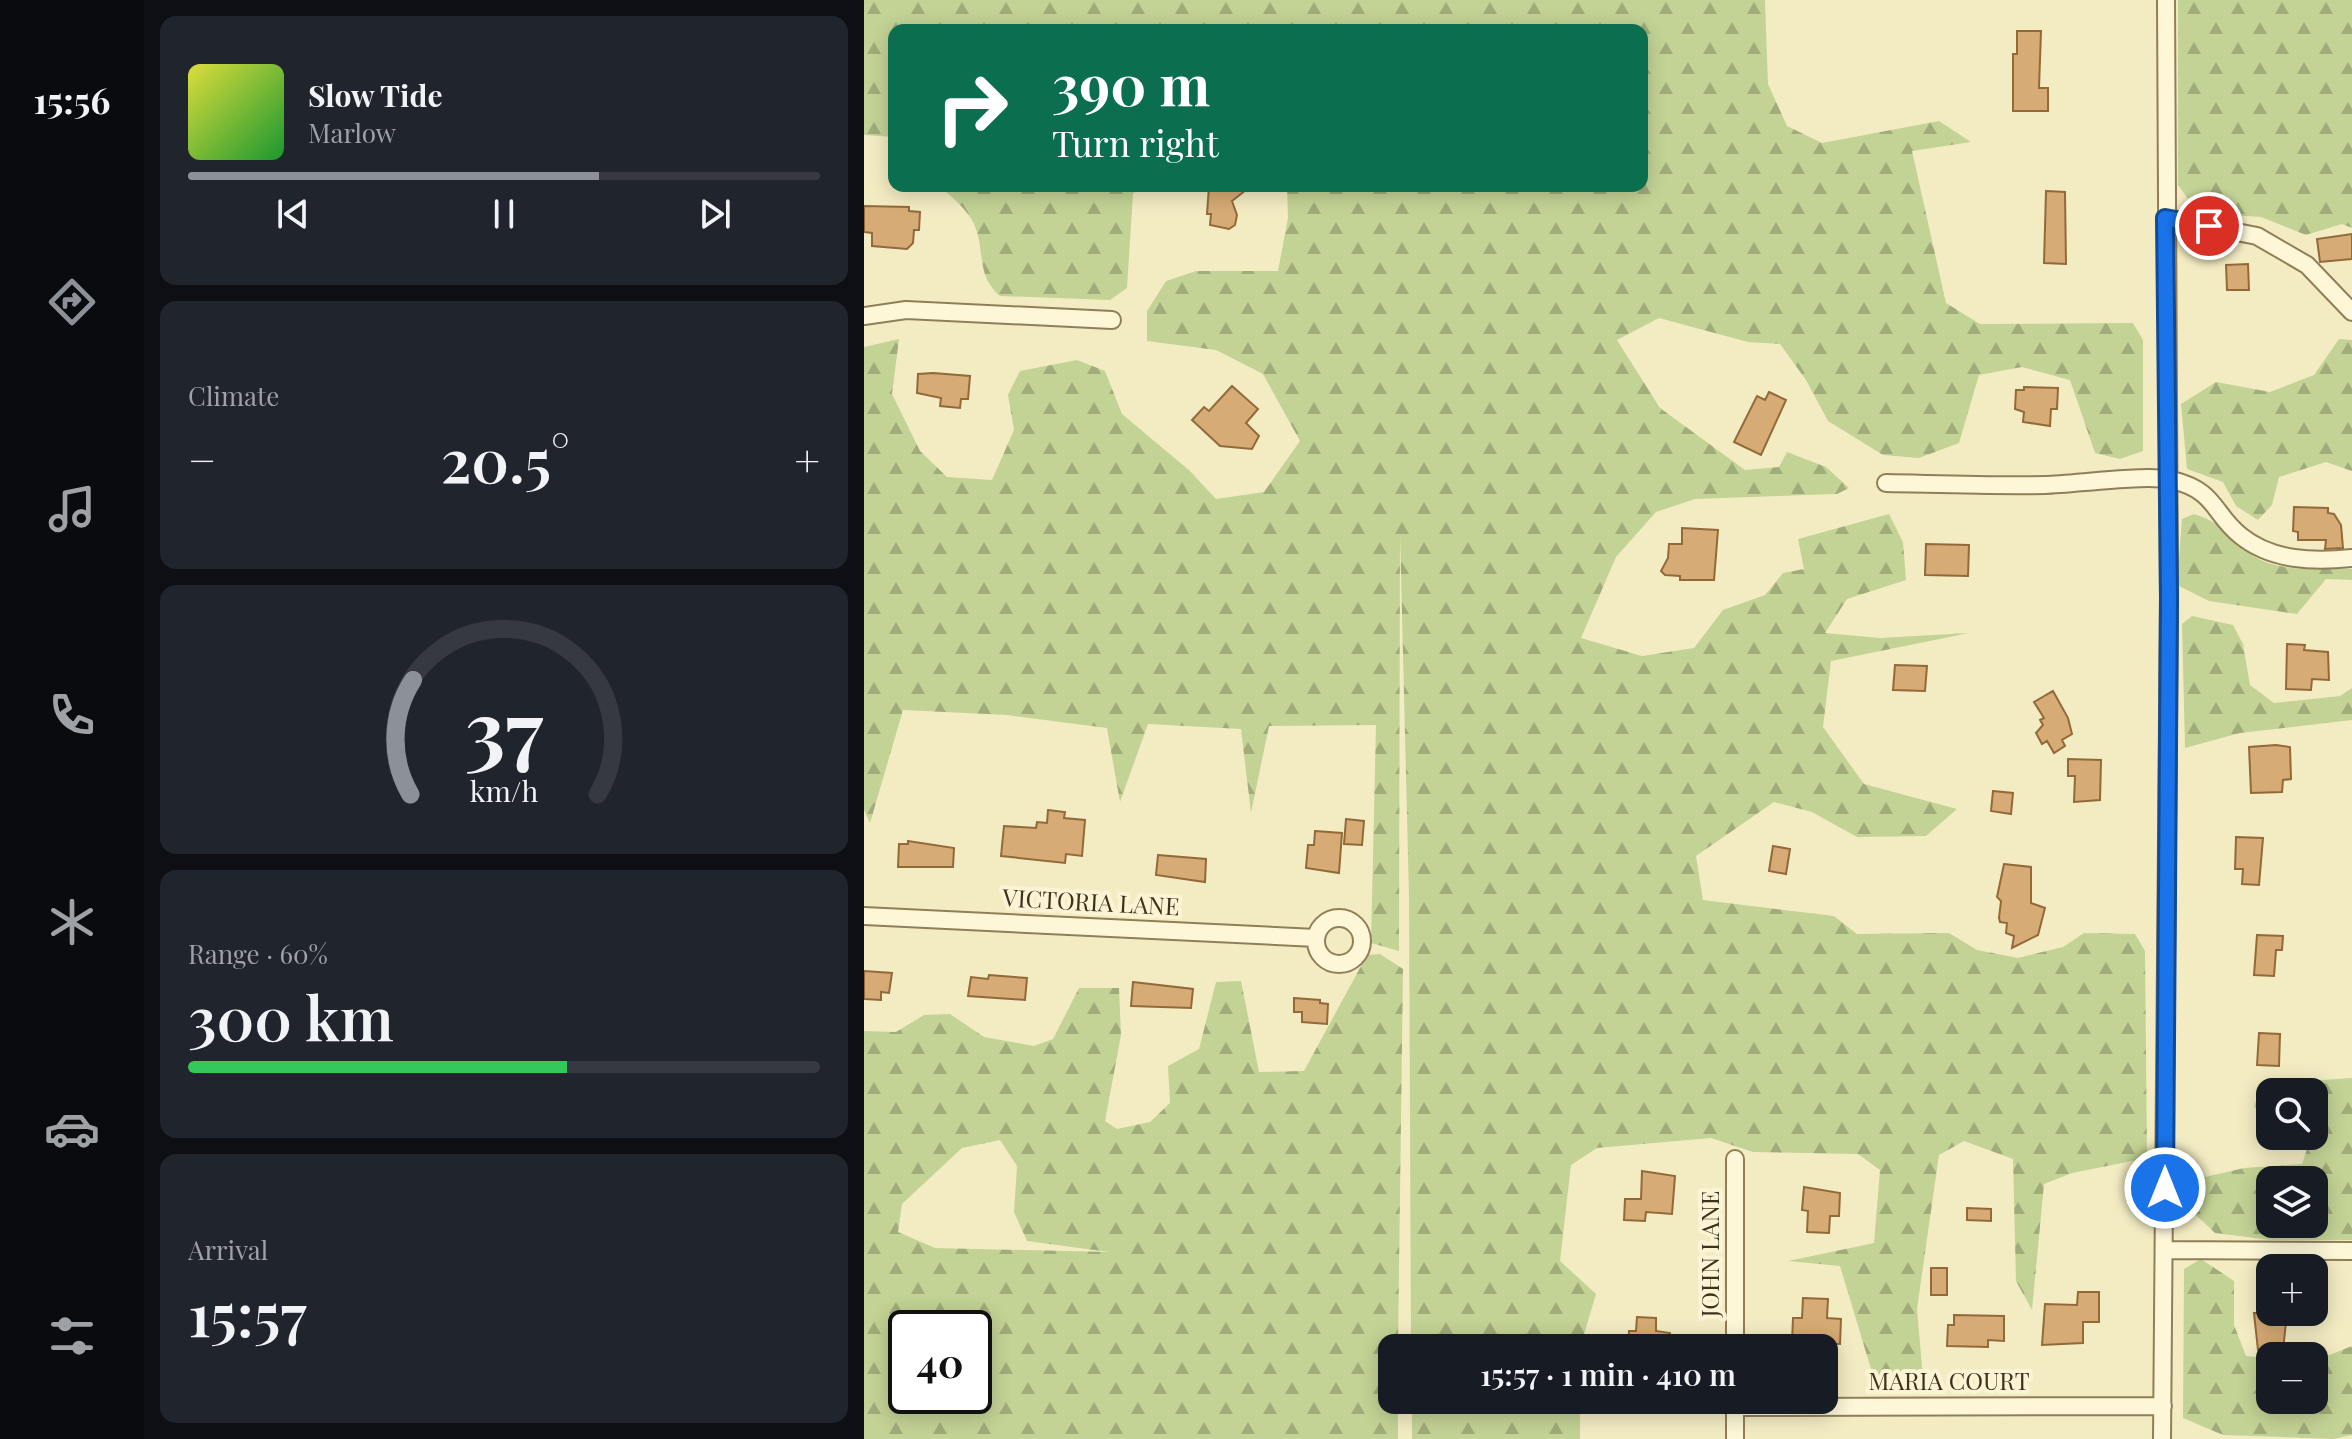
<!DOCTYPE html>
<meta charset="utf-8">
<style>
body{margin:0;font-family:"Playfair Display",serif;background:#20242c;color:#f1f3f6;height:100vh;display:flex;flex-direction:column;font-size:30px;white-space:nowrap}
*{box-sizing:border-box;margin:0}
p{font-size:26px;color:#9ea1a6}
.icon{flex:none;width:44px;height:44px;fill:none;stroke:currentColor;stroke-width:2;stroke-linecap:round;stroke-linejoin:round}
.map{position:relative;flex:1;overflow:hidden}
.drawer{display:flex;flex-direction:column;gap:16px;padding:16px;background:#0d0f14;width:720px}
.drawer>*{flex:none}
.guide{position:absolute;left:24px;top:24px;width:760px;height:168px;border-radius:16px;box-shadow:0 4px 20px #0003;background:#0b6e4f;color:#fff;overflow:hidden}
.fabs{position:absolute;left:1392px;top:1078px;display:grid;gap:16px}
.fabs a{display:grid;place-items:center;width:72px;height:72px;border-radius:16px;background:#171b24;box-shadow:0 4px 20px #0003;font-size:40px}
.speed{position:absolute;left:24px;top:1310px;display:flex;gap:16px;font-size:40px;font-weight:700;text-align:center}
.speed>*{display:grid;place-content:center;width:104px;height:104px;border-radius:50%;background:#171b24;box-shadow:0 4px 20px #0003;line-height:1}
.speed .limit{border:4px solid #111;border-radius:12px;background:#fff;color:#111}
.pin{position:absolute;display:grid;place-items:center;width:68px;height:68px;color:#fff;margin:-34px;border:4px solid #fff;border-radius:50%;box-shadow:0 2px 8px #0007}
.me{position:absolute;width:88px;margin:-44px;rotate:0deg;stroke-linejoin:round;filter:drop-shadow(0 0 6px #0008)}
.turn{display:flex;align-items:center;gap:28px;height:168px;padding:0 32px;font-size:36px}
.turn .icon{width:104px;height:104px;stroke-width:2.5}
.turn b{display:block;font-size:56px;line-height:68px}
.big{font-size:60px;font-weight:600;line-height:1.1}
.drawer .tile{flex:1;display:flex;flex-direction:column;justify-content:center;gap:12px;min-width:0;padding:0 28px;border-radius:16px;background:#20242c}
.drawer .dial{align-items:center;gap:0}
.dial svg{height:208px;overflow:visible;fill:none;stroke:#363941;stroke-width:7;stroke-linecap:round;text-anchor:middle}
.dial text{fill:#f1f3f6;stroke:none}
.song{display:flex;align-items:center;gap:24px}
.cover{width:96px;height:96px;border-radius:12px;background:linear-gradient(135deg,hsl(60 70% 55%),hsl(130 70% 35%))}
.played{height:8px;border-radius:4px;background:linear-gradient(90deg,#8c9099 65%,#363941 65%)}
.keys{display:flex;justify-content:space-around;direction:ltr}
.heat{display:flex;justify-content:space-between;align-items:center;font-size:44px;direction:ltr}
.charge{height:12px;border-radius:6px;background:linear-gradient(90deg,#34c759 60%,#363941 0)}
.trip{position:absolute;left:514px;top:1334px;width:460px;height:80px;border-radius:16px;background:#171b24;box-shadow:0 4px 20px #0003;font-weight:600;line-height:80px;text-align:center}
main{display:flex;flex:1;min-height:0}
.tabs{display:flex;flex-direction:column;width:144px;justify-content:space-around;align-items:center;background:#090b0e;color:#9ea1a6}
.tabs .icon{width:56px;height:56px}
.tabs .active{color:#8c9099}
.tabs b{font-size:36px;color:#f1f3f6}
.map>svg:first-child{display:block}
.forest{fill:url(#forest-firs);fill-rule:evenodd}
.building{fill:#d6ab75;stroke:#93693a;stroke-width:2}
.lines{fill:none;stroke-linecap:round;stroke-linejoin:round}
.minor-casing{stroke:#907e57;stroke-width:20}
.minor{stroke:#fdf7d8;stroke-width:16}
.route-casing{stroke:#114b97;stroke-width:20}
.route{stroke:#1a73e8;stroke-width:14}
.labels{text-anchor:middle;stroke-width:8;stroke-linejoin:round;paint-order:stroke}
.street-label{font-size:24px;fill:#3f321d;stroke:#faf4d4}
</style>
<main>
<nav class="tabs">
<b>15:56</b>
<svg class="icon active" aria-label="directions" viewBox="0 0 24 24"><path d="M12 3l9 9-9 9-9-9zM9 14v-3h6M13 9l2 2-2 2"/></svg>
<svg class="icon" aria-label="music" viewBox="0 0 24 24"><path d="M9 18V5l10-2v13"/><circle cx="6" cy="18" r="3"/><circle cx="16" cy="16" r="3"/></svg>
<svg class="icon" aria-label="phone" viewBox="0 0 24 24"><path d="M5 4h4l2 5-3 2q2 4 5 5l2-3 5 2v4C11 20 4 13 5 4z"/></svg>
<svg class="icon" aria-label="climate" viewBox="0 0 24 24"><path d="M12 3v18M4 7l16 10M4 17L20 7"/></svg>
<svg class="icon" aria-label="car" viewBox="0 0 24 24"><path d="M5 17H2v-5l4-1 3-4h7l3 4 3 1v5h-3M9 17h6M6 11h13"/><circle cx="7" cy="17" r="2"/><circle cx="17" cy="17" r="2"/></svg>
<svg class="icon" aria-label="filters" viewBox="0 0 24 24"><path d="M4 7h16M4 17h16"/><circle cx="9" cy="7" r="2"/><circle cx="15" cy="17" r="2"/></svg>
</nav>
<section class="drawer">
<div class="tile">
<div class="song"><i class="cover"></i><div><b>Slow Tide</b><p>Marlow</p></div></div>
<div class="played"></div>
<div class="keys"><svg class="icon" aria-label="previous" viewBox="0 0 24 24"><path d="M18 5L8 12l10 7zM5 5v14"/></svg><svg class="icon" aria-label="pause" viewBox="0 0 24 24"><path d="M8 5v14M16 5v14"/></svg><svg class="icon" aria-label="next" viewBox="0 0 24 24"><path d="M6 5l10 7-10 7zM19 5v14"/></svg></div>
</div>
<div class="tile"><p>Climate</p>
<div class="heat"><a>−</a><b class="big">20.5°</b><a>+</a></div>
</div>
<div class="tile dial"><svg viewBox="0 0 100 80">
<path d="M14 69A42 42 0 1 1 86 69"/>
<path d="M14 69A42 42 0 0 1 15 25" stroke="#8c9099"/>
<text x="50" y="56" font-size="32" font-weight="700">37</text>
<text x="50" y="72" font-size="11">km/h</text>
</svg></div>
<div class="tile"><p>Range · 60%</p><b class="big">300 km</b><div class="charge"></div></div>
<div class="tile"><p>Arrival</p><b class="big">15:57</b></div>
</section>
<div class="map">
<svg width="1488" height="1439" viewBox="0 0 1488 1439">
<defs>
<pattern id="forest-firs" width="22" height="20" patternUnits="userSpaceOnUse" patternTransform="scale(2)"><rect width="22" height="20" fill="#c3d395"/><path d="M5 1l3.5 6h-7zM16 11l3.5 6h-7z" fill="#a0ac79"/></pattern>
</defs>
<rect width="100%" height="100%" fill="#f3ecc3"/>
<!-- forest -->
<path class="forest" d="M0,0H901L904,84L923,126L958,143L1075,121L1107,142L1048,151L1082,303L1116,324L1269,323L1279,340V451L1256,459L1231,453L1206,380L1158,367L1115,375L1095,443L1055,458L1019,455L964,421L942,380L916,344L884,342L795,318L753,340L796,408L881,470L915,467L923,452L962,467L985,488L973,494L831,499L792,512L752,557L717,638L778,656L830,648L859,610L901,595L919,573L940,569L934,539L1025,514L1039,542L1042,580L983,599L961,633L1016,638L1105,633L967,661L959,727L1000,784L1093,809L1062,836L993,837L948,812L910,802L832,856L839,900L970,916L993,934L1085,933L1113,950L1154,958L1199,947L1220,933L1271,934L1281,951L1283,1158L1208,1173L1180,1184L1168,1310L1152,1281L1149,1159L1100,1141L1075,1155L1053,1309L1059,1378L1010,1379L976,1266L924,1261L1010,1243L1016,1170L994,1154L889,1152L847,1138L733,1148L707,1165L696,1261L732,1294L716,1348H547L545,896L536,533L535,951L507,943L512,725L405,726L387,813L377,729L284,724L256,802L243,728L143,715L39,710L6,823L0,810V347L35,339L28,394L56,451L83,477L128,480L150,430L144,395L156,371L213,360L241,371L258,414L326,471L352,499L400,492L436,441L399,374L352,350L283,341V311L302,281L332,271H414L424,218L423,186H778V30H30V137L0,135Z
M1314,0H1488V228L1478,224L1442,235L1397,217L1334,213L1314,185Z
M75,186H276L269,194L263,288L246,300L136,296C111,274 122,251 110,224C103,209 87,196 75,186Z
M1475,339L1488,340V471L1462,462L1415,477L1408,505L1394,520L1372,506L1359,482L1323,469L1317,404L1352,382L1406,392L1450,375Z
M1330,514C1364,525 1360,535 1385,553C1413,574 1455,568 1488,569V580L1462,579L1433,614L1345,601L1313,585L1318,519Z
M1328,616L1369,625L1379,644L1386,685L1410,703L1476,696L1488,688V720L1376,733L1321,748L1318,624Z
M516,954L539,969L534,1348H528V1400H534V1439H0V1031L32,1032L60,1015L86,1014L120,1037L170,1046L189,1039L215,988H255L257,1035L241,1121L253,1129L286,1122L306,1103L304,1066L335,1049L352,982L377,981L395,1072L440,1071L503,955ZM136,1140L153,1166L150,1212L163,1241L245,1252L71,1248L34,1232L38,1204L98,1148ZM42,1328H110V1396H42Z
M1488,1078V1240H1407L1351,1233L1319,1203L1332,1179L1380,1168L1438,1164L1445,1143L1434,1136H1450V1092H1406V1118L1390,1107L1398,1084ZM1406,1180H1450V1224H1406Z
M1337,1259L1370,1281V1325L1382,1356L1406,1358V1400H1450V1361L1488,1346V1435L1469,1439L1359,1435L1319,1418L1320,1269Z
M548,1400H716V1439H548Z"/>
<!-- building -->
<path class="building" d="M1153,31H1177L1175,88H1184V111H1149V54H1153Z
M345,186H387L368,201L373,215L371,225L365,229L346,225L347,214H343Z
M1182,191L1201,192L1202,264L1180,263Z
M0,206L45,207V211L56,212L55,230H50L49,243L43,249L8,246V233L0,232Z
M1488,234V259L1456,262L1453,239Z
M1384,264L1385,290H1363L1362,265Z
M69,373L106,376L104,399H97L96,408L76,406L77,398L53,393L54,374Z
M368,386L394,409L382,423L395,436L388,449L356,446L328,420L340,407L345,411Z
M1160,387L1194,388L1193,409H1187L1186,426L1159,422L1160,412L1151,409L1152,390H1160Z
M905,392L922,400L897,455L870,442L893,396L901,400Z
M1430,507L1464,508V513L1470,514L1477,525L1479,548L1461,549L1462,540H1434V532L1429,531Z
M818,528L854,530L850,580H816V576L801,575L797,571L804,558L805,544H818Z
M1062,544L1105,545L1104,576L1061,575Z
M1423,644L1441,645L1440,650L1464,652L1465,680L1448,679L1447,690L1422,689Z
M1031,665L1063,666L1061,691L1029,690Z
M1189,691L1204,718L1208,734L1198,740L1201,746L1190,753L1183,741L1178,744L1172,733L1179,725L1176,720L1180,718L1170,702Z
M1412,745L1426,747L1427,779L1419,780L1418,792L1387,793L1385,747Z
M1204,759L1237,760L1236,800L1210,802L1211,776H1204Z
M1129,791L1149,793L1147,814L1127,811Z
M184,810L201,812L200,818L221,820L218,856L202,854L201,863L137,856L140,826L172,828L173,822L183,823Z
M482,819L500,821L498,845L480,844Z
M451,831L478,833L475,873L442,868L444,845H450Z
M1372,837L1399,838L1395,885L1378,884L1379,869H1371Z
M44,841L90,848L89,867H34L35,844H44Z
M909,846L926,849L922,874L905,871Z
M294,855L342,859L341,882L292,875Z
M1140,864L1167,867V903L1181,908L1174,935L1148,948L1150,936L1142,933L1143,923L1136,922L1135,918L1137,901L1133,897Z
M1393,935L1419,936L1418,950H1412L1410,976L1390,975Z
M0,971L28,973L25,993L17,992V1000L0,999Z
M125,975L163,978L161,1000L104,996L107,977L124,979Z
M269,982L329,989L327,1008L267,1006Z
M430,998L456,1000V1003L464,1004L463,1024L438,1022V1012H430Z
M1395,1033L1416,1034L1415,1066L1393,1065Z
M778,1171L811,1176L808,1214L782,1212L781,1221L760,1220L761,1199H777Z
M940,1187L976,1193L975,1216H966L965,1233L943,1232L944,1211L938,1210Z
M1103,1208L1127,1209V1221L1103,1220Z
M1067,1268H1083V1295H1067Z
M1214,1292H1235V1322H1219V1343L1178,1345L1181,1304L1213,1305Z
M939,1298L964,1299L963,1318L977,1319L976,1344L956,1343L955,1348H939V1344L928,1343L929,1318H938Z
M1390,1313H1423L1419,1350H1394Z
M1090,1315L1140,1316V1341L1124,1340V1347L1083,1346L1084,1325H1090Z
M773,1317L792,1318V1331L806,1333V1348H764L765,1331H772Z"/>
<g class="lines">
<!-- minor casing -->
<g class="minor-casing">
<path id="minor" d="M1301,218L1393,236L1443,265L1488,312
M0,316L42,310L248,320
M1022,483C1075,484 1128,486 1181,485C1213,484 1281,474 1308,480C1353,491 1348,513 1377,536C1408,561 1450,562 1488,558
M0,916L452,938
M452 941a23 23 0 1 1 46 0a23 23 0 1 1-46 0Z
M871,1159V1348
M1300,1250L1488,1251
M871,1400V1439
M871,1407L1299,1406
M1298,1439L1305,598L1302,0"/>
</g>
<!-- minor -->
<use href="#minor" class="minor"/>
</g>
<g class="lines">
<!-- route casing -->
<g class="route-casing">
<path id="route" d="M1301,1188L1305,598L1301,218L1345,226"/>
</g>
<!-- route -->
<use href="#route" class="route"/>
</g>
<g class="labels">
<!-- street labels -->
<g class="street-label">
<text transform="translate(227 903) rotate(3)" y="8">VICTORIA LANE</text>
<text transform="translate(847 1254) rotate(-90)" y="8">JOHN LANE</text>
<text x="1085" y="1390">MARIA COURT</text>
</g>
</g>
</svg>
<div class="fabs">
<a><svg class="icon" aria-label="search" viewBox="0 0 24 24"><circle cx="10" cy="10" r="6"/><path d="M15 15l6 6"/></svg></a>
<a><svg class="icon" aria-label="layers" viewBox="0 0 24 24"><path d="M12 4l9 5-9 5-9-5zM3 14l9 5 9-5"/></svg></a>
<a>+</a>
<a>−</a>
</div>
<div class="speed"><div class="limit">40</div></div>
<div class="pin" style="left:1345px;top:226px;background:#d93025"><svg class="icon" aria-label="arrive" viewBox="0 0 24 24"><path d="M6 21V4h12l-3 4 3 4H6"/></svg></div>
<svg class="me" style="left:1301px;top:1188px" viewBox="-20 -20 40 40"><circle r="17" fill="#1a73e8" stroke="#fff" stroke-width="3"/><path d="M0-11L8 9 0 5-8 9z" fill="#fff"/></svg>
<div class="trip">15:57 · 1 min · 410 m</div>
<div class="guide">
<div class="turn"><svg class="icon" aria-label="right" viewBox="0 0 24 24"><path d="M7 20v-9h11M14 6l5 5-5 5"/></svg><div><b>390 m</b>Turn right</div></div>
</div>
</div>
</main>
